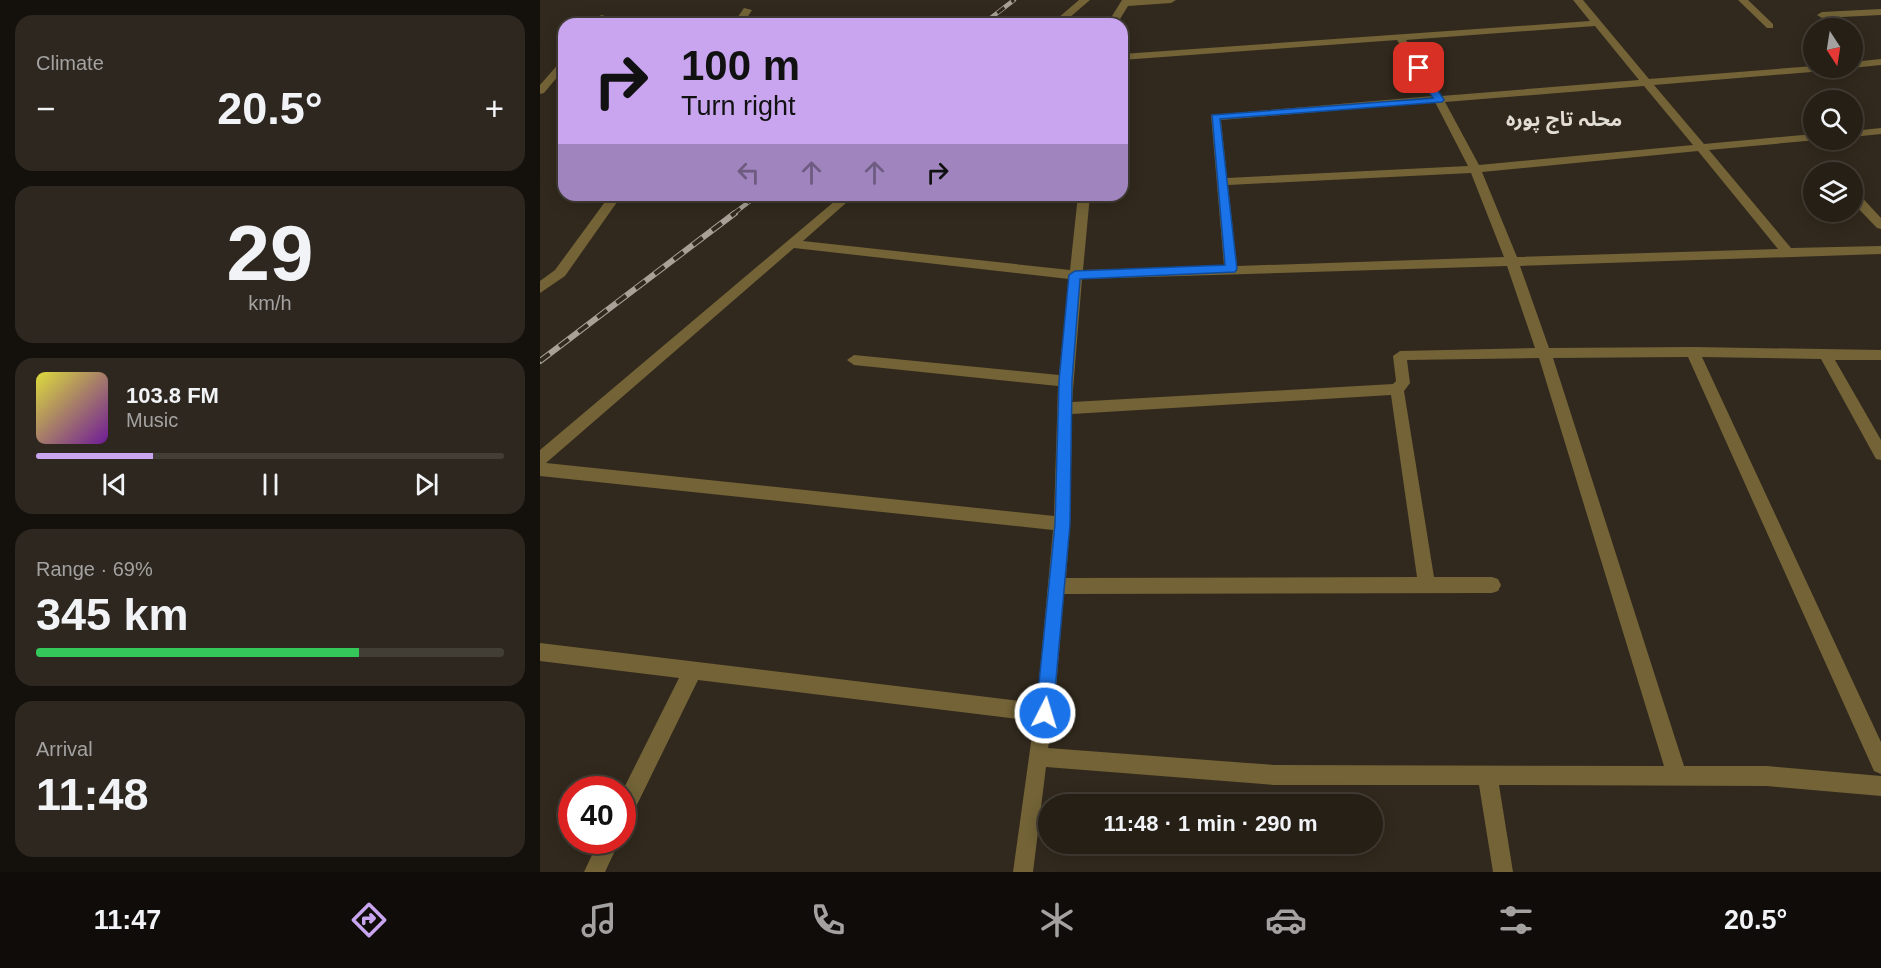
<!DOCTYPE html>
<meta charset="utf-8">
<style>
body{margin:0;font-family:Helvetica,"Noto Sans Arabic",sans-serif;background:#2d271f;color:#f1f3f6;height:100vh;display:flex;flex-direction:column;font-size:22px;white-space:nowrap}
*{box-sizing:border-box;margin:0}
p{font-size:20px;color:#a3a2a1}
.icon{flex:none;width:33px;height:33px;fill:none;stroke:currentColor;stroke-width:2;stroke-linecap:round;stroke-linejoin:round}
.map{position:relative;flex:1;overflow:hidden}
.panel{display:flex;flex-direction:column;gap:15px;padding:15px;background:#14110c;width:540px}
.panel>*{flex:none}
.guide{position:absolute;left:18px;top:18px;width:570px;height:183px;border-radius:18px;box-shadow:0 3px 15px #0003,0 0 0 2px #423d35;background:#c8a5ee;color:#111;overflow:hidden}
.needle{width:39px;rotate:168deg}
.tools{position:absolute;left:1263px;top:18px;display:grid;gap:12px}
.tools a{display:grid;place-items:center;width:60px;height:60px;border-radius:50%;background:#251f16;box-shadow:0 3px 15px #0003,0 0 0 2px #423d35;font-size:30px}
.speed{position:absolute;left:18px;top:776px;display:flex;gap:12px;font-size:30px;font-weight:700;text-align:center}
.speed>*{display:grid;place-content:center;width:78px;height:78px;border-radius:50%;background:#251f16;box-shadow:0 3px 15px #0003,0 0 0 2px #423d35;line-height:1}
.speed .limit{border:9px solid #d22;background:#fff;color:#111}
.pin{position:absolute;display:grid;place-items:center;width:51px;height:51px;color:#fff;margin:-26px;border-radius:12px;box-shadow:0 3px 9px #0006}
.me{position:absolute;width:66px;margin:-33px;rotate:5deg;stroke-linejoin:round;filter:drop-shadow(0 0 4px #0008)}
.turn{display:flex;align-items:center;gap:21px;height:126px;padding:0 24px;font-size:27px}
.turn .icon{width:78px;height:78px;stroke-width:2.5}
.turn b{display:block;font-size:42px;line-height:51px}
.lanes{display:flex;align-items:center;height:57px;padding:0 24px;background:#0003;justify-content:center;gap:30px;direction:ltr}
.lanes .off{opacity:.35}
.big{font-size:45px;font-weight:600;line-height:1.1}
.panel .widget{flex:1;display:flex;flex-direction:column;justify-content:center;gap:9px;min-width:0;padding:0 21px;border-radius:18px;background:#2d271f}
.panel .dial{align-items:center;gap:0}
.dial b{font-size:78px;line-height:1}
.song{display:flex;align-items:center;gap:18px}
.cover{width:72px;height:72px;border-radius:9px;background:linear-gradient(135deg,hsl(60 70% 55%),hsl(280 70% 35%))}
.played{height:6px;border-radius:3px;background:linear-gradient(90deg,#c8a5ee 25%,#423d35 25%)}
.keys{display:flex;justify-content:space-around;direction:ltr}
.heat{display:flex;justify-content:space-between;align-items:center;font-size:33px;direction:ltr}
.charge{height:9px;border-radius:4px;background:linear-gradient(90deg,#34c759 69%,#423d35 0)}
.trip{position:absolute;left:498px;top:794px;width:345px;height:60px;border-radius:30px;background:#251f16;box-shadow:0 3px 15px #0003,0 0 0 2px #423d35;font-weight:600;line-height:60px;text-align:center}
.menu{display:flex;height:96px;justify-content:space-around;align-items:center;background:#0f0c09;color:#a3a2a1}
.menu .icon{width:42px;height:42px}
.menu .selected{color:#c8a5ee}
.menu b{font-size:27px;color:#f1f3f6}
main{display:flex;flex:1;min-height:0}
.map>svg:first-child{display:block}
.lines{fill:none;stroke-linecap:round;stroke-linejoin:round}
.minor{fill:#736337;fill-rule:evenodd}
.rail-far1-casing{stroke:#a7a197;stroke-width:4.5}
.rail-casing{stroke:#a7a197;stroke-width:6}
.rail-far1{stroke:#31291d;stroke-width:3;stroke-dasharray:9;stroke-linecap:butt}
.rail{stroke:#31291d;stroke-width:4;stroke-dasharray:12;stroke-linecap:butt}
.route{fill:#1a73e8;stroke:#114b97;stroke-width:1.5}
.labels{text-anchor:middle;stroke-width:6;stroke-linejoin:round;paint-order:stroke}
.far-district-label{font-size:20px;font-weight:bold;fill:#e2ddd5;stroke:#31291d}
</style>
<main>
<section class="panel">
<div class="widget"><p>Climate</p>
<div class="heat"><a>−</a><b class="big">20.5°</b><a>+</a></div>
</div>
<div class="widget dial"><b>29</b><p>km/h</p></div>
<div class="widget">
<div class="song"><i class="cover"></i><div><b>103.8 FM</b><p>Music</p></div></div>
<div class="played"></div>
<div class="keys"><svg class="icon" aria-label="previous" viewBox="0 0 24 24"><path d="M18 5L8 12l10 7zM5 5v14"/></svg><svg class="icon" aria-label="pause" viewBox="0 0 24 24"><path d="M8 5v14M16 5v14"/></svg><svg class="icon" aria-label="next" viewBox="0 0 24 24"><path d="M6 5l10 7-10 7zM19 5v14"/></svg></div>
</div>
<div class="widget"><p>Range · 69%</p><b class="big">345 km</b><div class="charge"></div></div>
<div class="widget"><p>Arrival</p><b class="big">11:48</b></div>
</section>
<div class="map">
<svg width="1341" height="872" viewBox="0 0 1341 872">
<rect width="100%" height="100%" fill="#31291d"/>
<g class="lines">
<!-- minor -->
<path class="minor" d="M539,0H550L522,24H511Z
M582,0H636L631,3L588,6L577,24H567Z
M1033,0H1043L1109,79L1274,66L1289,68L1284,71L1114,85L1164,144L1274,134V140H1277L1169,150L1251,248L1341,246V254L980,266L1009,348L1153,347L1341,350V360H1295L1341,440V460L1336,459L1281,359L1162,357L1341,742V774L1334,771L1148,357L1013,358L1144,766H1227L1341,776V796L1227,786L959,785L973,872H953L939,785H734L506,767L493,872H473L494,721L158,680L89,821L82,824V792L139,678L0,661V643L497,703L513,530L0,476V450L302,195H315L263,241L530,270L538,195H550L543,270L684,266L671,115L892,96L857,40L582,60V54L1050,21ZM1055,26L1099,80L901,96L866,40ZM1104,86L1153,145L939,165L905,102ZM895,102L928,166L687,178L681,120ZM1158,151L1238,249L977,257L942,172ZM931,173L964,257L697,266L688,185ZM254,248L529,279L519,375L314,355L307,360L314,365L518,386L514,516L6,463ZM967,266L995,348L860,351L853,356L856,381L853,384L532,402L542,279ZM999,358L1124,766L734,765L508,748L514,713L524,594L952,593L958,591L961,585L958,579L952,577H894L864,391L870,383L867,360ZM851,395L877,577L526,578L530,524L532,414Z
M1198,0H1208L1233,24V28H1227Z
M204,8L212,10L203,24H193Z
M1341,9V15L1282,18L1277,15L1282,12Z
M61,15L69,17L63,24H53Z
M386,17L389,18V22L314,24L319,21Z
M1341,59V65L1312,68H1310H1312V62Z
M24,60V69L4,93L0,94V85L21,61Z
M1341,128V134L1312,137V131Z
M1312,190L1316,191L1341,218V229L1337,228L1312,202Z
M70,195H82L25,276L0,293V281L15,270Z
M59,840H80L65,872H44Z"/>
<!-- rail-far1 casing -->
<g class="rail-far1-casing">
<path id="rail-far1" d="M443,24L474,0
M193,214L218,195"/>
</g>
<!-- rail casing -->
<g class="rail-casing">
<path id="rail" d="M0,361L195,213"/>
</g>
<!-- rail-far1 -->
<use href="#rail-far1" class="rail-far1"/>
<!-- rail -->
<use href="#rail" class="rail"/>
</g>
<!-- route -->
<path class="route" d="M879,65L884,68L904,100L902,102L680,119L697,269L695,272L540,279L532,381L530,524L513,713L511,719L505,722L499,719L496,713L515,524L519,381L529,275L535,271L685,265L672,115L893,98L875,68Z"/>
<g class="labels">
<!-- far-district labels -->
<g class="far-district-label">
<text x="1024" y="126">محلہ تاج پورہ</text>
</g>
</g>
</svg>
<div class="tools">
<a><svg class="needle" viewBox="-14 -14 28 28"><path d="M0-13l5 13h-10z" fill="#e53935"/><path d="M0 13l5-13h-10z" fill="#a3a2a1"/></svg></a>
<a><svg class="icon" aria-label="search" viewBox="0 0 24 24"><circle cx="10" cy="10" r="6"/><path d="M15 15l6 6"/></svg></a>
<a><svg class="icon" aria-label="layers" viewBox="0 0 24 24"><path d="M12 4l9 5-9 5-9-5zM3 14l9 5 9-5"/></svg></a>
</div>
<div class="speed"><div class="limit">40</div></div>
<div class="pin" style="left:879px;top:68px;background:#d93025"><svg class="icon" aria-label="arrive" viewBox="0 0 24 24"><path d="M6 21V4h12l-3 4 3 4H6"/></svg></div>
<svg class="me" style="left:505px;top:713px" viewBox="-20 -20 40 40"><circle r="17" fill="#1a73e8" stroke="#fff" stroke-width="3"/><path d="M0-11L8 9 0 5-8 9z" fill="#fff"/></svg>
<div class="trip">11:48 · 1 min · 290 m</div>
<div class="guide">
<div class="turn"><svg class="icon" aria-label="right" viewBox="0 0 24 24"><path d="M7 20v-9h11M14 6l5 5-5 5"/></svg><div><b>100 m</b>Turn right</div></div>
<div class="lanes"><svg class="icon off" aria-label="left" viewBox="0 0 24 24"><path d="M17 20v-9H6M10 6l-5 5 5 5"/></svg><svg class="icon off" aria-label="ahead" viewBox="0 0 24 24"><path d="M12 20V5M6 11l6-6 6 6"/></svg><svg class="icon off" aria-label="ahead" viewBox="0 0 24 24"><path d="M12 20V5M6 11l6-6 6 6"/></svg><svg class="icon" aria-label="right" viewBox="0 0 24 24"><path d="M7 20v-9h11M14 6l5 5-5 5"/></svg></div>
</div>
</div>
</main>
<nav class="menu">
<b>11:47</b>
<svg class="icon selected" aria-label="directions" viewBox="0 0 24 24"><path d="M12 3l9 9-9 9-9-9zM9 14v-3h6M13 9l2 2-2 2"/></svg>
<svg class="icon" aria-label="music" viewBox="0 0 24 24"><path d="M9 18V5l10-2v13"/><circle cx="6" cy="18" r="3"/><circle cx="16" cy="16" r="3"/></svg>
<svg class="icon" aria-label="phone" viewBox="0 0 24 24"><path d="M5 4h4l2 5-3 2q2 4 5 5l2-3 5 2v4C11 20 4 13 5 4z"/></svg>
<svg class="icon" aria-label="climate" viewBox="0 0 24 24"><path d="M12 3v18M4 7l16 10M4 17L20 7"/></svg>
<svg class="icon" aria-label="car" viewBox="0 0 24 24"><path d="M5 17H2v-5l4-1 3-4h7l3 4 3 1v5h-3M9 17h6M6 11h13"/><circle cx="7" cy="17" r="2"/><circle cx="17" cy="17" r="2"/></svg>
<svg class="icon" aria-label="filters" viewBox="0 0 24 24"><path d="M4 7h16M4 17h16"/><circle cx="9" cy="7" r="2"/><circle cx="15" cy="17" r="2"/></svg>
<b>20.5°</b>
</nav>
